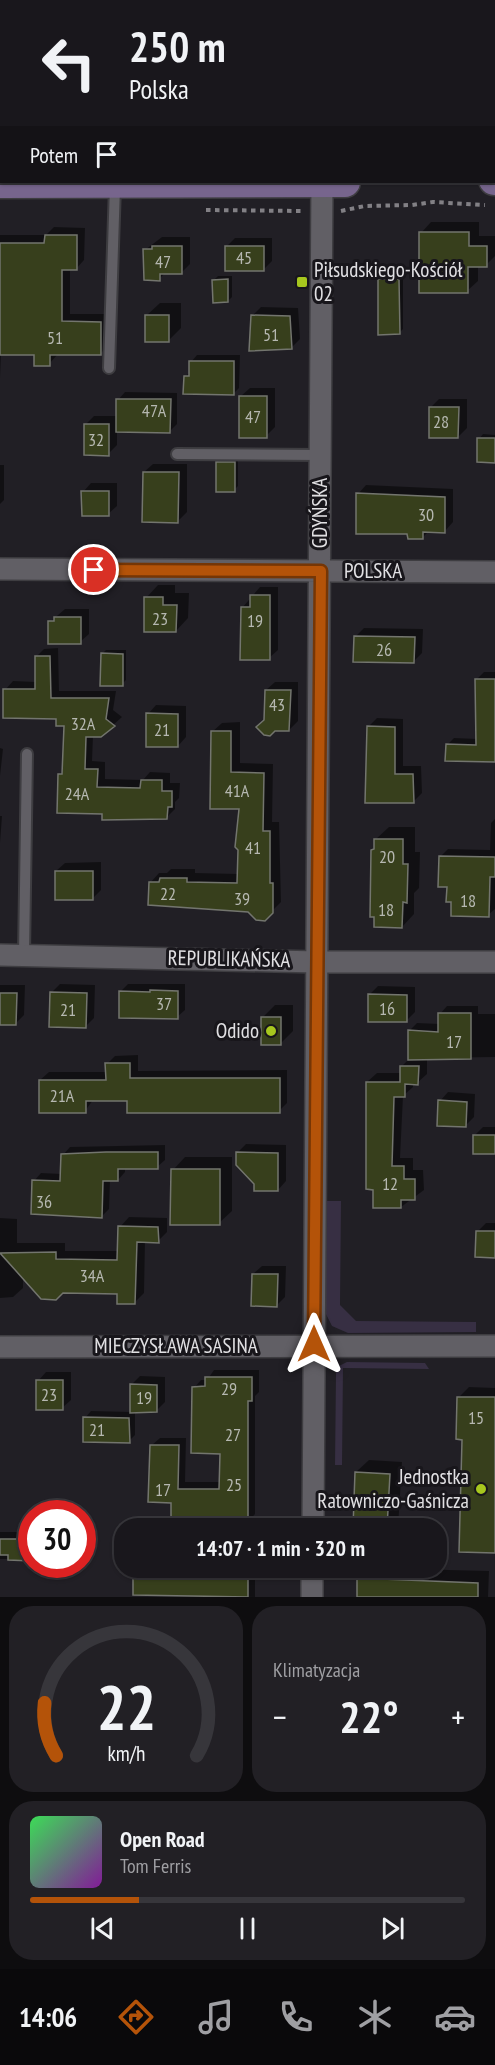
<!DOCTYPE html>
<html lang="pl">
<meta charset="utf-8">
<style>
body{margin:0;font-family:"PT Sans Narrow",sans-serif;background:#222025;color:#f1f3f6;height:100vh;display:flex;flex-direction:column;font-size:22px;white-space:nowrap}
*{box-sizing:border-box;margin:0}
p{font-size:20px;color:#9f9fa3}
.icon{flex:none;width:33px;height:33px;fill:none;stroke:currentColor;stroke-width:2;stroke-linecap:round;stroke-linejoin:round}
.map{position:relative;height:1597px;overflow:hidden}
.drawer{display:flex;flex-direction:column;gap:9px;padding:9px;background:#0e0d0f;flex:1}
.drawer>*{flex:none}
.top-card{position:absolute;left:0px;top:0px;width:495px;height:183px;box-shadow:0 2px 4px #0004,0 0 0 2px #37363b;background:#19171c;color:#f1f3f6;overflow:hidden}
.speed{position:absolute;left:18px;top:1500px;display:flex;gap:12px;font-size:30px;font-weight:700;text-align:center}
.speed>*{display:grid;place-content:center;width:78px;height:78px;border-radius:50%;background:#19171c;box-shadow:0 2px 4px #0004,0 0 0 2px #37363b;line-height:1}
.speed .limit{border:9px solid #d22;background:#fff;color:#111}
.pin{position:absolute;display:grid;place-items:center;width:51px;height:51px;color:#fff;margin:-26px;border:3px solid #fff;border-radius:50%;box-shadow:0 2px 6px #0007}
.me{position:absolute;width:66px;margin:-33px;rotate:0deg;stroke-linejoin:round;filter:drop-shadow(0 0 4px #0008)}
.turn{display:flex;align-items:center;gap:21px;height:126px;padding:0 30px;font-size:27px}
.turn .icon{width:78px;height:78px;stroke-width:2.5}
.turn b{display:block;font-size:42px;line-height:51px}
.then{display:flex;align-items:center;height:57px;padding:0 30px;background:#0003;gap:12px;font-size:22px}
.big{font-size:45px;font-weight:800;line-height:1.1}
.drawer .tile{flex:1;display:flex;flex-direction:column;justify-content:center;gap:9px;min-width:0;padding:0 21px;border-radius:24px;background:#222025}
.drawer .dial{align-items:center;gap:0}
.dial svg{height:156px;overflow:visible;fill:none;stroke:#37363b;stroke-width:7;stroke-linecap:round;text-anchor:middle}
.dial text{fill:#f1f3f6;stroke:none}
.song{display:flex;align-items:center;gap:18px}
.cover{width:72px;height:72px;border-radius:9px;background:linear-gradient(135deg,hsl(130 70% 55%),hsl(290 70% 35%))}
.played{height:6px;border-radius:3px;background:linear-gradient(90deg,#b45309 25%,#37363b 25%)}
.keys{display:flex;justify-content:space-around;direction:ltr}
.heat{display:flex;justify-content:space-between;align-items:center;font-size:33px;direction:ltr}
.drawer .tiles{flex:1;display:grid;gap:9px;grid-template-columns:1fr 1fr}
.tile:last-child{grid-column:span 2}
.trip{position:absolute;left:114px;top:1518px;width:333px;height:60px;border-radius:24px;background:#19171c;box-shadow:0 2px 4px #0004,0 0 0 2px #37363b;font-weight:800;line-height:60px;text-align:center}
.tab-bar{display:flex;height:96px;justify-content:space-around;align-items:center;background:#0a090b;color:#9f9fa3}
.tab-bar .icon{width:42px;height:42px}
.tab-bar .current{color:#b45309}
.tab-bar b{font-size:27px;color:#f1f3f6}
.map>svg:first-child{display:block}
.green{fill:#372f43}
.shadow{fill:#0007}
.building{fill:#373f1c;stroke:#73756e;stroke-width:1.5}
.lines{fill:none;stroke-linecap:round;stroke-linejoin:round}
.lane-casing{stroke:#3e3d41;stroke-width:14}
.street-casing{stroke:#3e3d41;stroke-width:24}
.secondary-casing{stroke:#3e3d41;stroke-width:33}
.path{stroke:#828085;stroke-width:4;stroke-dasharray:4.5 4.5;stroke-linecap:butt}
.lane{stroke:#615f65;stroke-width:10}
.street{stroke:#615f65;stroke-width:21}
.secondary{stroke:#77658d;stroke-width:30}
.route-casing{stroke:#753606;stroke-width:15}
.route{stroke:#b45309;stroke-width:10}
.poi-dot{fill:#a7c71e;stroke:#18161b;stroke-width:2}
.labels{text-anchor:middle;stroke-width:6;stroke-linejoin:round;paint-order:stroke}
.number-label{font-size:18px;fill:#b6b8b1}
.poi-label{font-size:21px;fill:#e1e0e3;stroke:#18161b;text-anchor:end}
.street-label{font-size:21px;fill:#e1e0e3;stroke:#18161b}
</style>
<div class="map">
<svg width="495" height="1597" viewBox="0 0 495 1597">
<rect width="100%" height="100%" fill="#211f25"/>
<!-- green -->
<path class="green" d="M326,1201H341L340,1305L356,1321L476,1322V1332L348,1333L332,1326L325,1312Z
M347,1362L425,1363L429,1369L343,1368L342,1465H335L336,1373L339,1366Z"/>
<!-- shadow -->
<path class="shadow" d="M0,0H79L2,2L0,98Z
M494,84H495V127H494Z
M431,222H479V236H495V256L486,265H478V281L467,291L421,233Z
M54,227L85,228L84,260L76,269L70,268V314H108V346L100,354H58L49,364L35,354L1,353L0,378V235H46Z
M162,237H190V264L181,273L166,272L159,279L145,250Z
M235,238H272V261L263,270L226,247Z
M383,275H403V329L399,333L379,279Z
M218,276H232V297L228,301L214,280Z
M160,303H181V328L168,341L147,315Z
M261,307L298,308L300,339L291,348L252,316Z
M197,355H240L239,388L233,394L185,377L191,371V362Z
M250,388H275V427L266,436L241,396Z
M125,392L177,393V424L169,432L117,431V445L108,454L85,425L94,416H118V400Z
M439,399H467V428L458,437L430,408Z
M483,434L495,435V461L479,439Z
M222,458H238V486L234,490L218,462Z
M153,464H187V512L178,521L144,472Z
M0,465H4V500L0,504Z
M91,483H117V506L108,514L83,492Z
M366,485L453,489V522L445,531H429L422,538L409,533L358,494Z
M158,585H175V593H189L188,618L176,631L146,598Z
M260,587H278V650L269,658L242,608Z
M65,609H89V634L80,642L50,622Z
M364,628L423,629L422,653L413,662L355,637Z
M58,648L59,691H116L113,710L122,717L101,736H93L92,761L105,762V779L143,780L150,772L170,773V783H180L179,798L175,802V809L167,817L103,812L59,775L63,771L65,724L58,717L5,690L13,681L36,682V657L44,649Z
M106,650H126V680L122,684L102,654Z
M484,672H495V760L447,745L454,738L478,739L477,679Z
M275,682H298V721L289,730L265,720L266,690Z
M156,705L186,706V737L178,746L148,714Z
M377,718L403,719V766H421L422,793L413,802L367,801L368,727Z
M240,722V763L273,764L272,822H279L281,902L264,919L249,911L150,883L159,873H167L171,869H195V873L239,874L240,808L212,732L222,723Z
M0,748L3,749L0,776Z
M0,816H2L0,843Z
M495,819V909L488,915L452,901L440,857L448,849L490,850L491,823Z
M389,827H415V852H420L419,888L414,893V914L402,927L372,850L376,847V839Z
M101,862V890L92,899L56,871L65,863Z
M60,984L95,985L94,1018L86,1026L51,993Z
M128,984H185V1010L177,1017L121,991Z
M0,985H25L24,1015L16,1023H0Z
M378,986L415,987V1012L406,1021L369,995Z
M275,1005H293V1031L280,1044L262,1018Z
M447,1006H478V1014H495V1057L427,1058V1074L417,1083H413V1087L403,1096L400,1158H413V1170H423L424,1190L401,1207L367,1082L377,1073H402V1066L409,1059L410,1030L417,1023L440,1024V1014Z
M138,1055V1071L287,1070V1103L279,1111L128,1099L93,1100L85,1111L40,1080L49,1072H107V1064L115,1056Z
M448,1092L475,1094L474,1117L465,1126L440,1101Z
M483,1127H495V1152L475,1135Z
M246,1144L286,1145V1181L278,1190L237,1153Z
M165,1145V1160L157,1167L125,1168V1172L118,1180H110L109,1209L102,1216L34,1181L41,1173L62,1174L63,1155L70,1147Z
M185,1157H232V1211L219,1223L173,1170Z
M129,1217L167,1218V1232L158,1241H145L144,1293L135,1302L119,1292L23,1276V1288L13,1297L0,1298V1218L17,1219V1243H65V1251H119L120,1227Z
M486,1223H495V1256L477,1232Z
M262,1266H286L285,1297L277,1305L253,1274Z
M214,1370H259V1392L255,1396V1514L248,1522L214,1521V1528H172V1501L152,1445L160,1438H186L185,1482H221V1452L194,1388L201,1380H207Z
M46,1372H71V1400L62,1408L38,1381Z
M140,1376L165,1377V1402L157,1410L135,1411V1435L129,1441L85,1418L91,1411L132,1412L131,1385Z
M469,1387L495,1388V1551L464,1438L458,1398Z
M369,1460L402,1462L398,1528H354L356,1472Z
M61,1504H76V1514H54Z
M0,1532H32V1559H0V1587Z
M83,1545V1567L76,1575L52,1574V1564H82Z
M134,1568H255V1597L134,1594Z
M370,1568L489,1571L488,1597H359V1579Z"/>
<!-- building -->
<path class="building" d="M419,232H469V246H487V267H468V293H419Z
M45,235H77V270H62V321L101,322V355H50V366H34V355H0V243H44Z
M152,246H182V274H160V281L144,280L143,249H152Z
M225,246H264V271H225Z
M228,279V302L213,303L212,280Z
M378,279H399L400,334L378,335Z
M145,315H169V342H145Z
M251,315L290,316L292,349L249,351Z
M189,361H234V395L183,394L184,376H189Z
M239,396H267V438H239Z
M116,399H171L170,433L116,432Z
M429,407H459L458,438H429Z
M84,424H109V456L84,455Z
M477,438H495V463L477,462Z
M216,462H235V492H216Z
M143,472H179L178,523L142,522Z
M81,491H109V516H82Z
M356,493L445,497V533L423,532V539H408L407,534H356Z
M250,595H270V660H240L241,607H250Z
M144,597H163V605H177L176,632H144Z
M54,617H81V644H48V621H54Z
M354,636L415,637L414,663L353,662Z
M101,653L123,654V686H100Z
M35,656H50L51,698H109L106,719L115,726L101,737H86L85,769H98L97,787L140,788L141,780H162V791H172V807H168L167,819L102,820V814L57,813L58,774H62L64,726H56V719L3,718V689H35Z
M475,679H495V762L445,761L446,744L476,745Z
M265,690H291L289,731H275L270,736L264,735L256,727L264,720Z
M146,713L178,714V747H146Z
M367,726L395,727V774H413L414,803H365Z
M211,731H231V772L264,773L263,831H270V883H273V913L265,921L256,920L248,912L148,905L149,882H159L160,878H187V882L237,883L238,850L235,847L239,809H210Z
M374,839H403V864H408L407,903L403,902L402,928L374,927V917H370L371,850L374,849Z
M439,856L495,857V877H490L489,917L451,916V902H446L447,887H438Z
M55,871H93V900H55Z
M150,990L178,991V1019L119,1018V991L150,992Z
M50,992L87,993L86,1028L49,1027Z
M0,993H17L16,1025H0Z
M368,994L407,995V1022H368Z
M438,1013H471V1059L408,1060V1030L438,1032Z
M261,1017H281V1045H261Z
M105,1063H130V1078H280V1113H127V1101H86V1113H39V1080H106Z
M400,1066H419L418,1085L405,1084V1097H394L392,1166H404V1179H415V1200H401V1208H373V1190L366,1189V1082H400Z
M438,1100L467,1102L466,1127L437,1126Z
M473,1135H495V1154H473Z
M106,1152H158V1169H118V1181H103L102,1218L31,1214L32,1180L60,1181L61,1154Z
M236,1152L278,1153V1191H254V1184L236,1165Z
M171,1169H220V1225H170Z
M118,1226L158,1227L159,1243L137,1242L135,1304H117V1294L63,1293L56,1300L41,1299L0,1253L56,1252V1259L117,1260Z
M476,1231H495V1258L475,1257Z
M252,1274H278L277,1307L251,1306Z
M205,1377H252V1401H248V1523L189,1521V1528H171V1503L148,1502L150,1445H179L178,1489H219L220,1454L191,1453L192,1387L205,1386Z
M36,1380H63V1410H36Z
M130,1384L157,1385V1412L130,1413Z
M457,1397H495V1553L459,1552L462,1440L456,1439Z
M83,1417L129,1418L130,1443L83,1442Z
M355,1472L390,1474L387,1528H353Z
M0,1539H32V1561L8,1560V1555H0Z
M133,1568L219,1570V1568H248V1597L133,1595Z
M357,1578L478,1583V1597H357Z"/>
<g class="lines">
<!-- lane casing -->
<g class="lane-casing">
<path id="lane" d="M96,2V0
M0,119H2
M109,368L115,186
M177,454L320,455
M24,955L27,754"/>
</g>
<!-- street casing -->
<g class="street-casing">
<path id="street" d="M325,2V0
M0,569L495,572
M0,955L317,962H495
M0,1347L495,1346
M313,1528L322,182
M312,1597V1568"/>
</g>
<!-- secondary casing -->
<g class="secondary-casing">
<path id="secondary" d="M494,180H495
M0,183L345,182"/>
</g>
<!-- path -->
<path class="path" d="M206,210L303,211
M341,211L365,206L412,205L433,202L485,205"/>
<!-- lane -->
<use href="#lane" class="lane"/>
<!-- street -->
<use href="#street" class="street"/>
<!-- secondary -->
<use href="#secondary" class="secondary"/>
</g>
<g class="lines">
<!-- route casing -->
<g class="route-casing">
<path id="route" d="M94,570L321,571L314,1344"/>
</g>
<!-- route -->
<use href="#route" class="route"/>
</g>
<!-- markers -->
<g class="poi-dot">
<rect x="296" y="276" width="12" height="12" rx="3"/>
<circle cx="271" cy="1031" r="6"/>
<circle cx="481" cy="1489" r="6"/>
</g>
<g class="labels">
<!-- number labels -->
<g class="number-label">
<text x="244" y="264">45</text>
<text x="163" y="268">47</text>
<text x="271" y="341">51</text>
<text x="55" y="344">51</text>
<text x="154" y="417">47A</text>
<text x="253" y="423">47</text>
<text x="441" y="428">28</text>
<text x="96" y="446">32</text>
<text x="426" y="521">30</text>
<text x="160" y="625">23</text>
<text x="255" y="627">19</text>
<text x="384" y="656">26</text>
<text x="277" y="711">43</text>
<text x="83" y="730">32A</text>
<text x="162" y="736">21</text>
<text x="237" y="797">41A</text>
<text x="77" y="800">24A</text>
<text x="253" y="854">41</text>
<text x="387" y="863">20</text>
<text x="168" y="900">22</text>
<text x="242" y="905">39</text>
<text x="468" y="907">18</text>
<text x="386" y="916">18</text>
<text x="164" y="1010">37</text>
<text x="387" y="1015">16</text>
<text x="68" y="1016">21</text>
<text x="454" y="1048">17</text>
<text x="62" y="1102">21A</text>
<text x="390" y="1190">12</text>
<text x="44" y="1208">36</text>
<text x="92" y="1282">34A</text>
<text x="229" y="1395">29</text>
<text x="49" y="1401">23</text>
<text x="144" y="1404">19</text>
<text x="476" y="1424">15</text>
<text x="97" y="1436">21</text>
<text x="233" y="1441">27</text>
<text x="234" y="1491">25</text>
<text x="163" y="1496">17</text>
</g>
<!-- poi labels -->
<g class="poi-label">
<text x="314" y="277" text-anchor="start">Piłsudskiego-Kościół<tspan x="314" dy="24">02</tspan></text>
<text x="259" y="1038">Odido</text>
<text x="469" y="1484">Jednostka<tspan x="469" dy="24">Ratowniczo-Gaśnicza</tspan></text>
</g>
<!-- street labels -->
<g class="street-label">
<text transform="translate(320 513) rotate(-90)" y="7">GDYŃSKA</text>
<text x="373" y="578">POLSKA</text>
<text transform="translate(229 959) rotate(1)" y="7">REPUBLIKAŃSKA</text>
<text x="176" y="1353">MIECZYSŁAWA SASINA</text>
</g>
</g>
</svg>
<div class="speed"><div class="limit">30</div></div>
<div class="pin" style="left:94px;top:570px;background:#d93025"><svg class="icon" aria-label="arrive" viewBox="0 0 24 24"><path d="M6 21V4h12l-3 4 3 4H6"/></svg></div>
<svg class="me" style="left:314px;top:1344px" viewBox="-20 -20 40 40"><path d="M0-17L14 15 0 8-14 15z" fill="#b45309" stroke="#fff" stroke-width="4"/></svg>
<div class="trip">14:07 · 1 min · 320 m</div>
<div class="top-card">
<div class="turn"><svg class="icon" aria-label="left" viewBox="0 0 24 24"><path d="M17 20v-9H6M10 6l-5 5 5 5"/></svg><div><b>250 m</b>Polska</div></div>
<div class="then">Potem<svg class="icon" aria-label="arrive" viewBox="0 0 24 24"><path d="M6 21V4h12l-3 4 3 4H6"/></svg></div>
</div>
</div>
<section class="drawer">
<div class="tiles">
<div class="tile dial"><svg viewBox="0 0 100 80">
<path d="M14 69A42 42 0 1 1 86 69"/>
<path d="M14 69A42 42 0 0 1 8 42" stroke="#b45309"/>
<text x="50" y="56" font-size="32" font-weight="700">22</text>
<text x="50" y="72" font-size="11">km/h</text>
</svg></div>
<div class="tile"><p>Klimatyzacja</p>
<div class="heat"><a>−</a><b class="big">22°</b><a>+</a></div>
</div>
<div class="tile">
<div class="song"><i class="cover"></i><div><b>Open Road</b><p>Tom Ferris</p></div></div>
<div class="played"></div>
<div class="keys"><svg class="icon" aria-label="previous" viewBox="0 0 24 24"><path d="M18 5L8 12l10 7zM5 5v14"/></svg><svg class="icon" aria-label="pause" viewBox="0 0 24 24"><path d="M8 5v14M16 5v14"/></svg><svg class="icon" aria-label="next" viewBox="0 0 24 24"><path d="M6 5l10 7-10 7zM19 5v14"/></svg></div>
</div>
</div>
</section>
<nav class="tab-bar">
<b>14:06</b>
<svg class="icon current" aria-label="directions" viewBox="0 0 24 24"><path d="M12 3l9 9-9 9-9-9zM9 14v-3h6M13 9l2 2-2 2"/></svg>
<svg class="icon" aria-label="music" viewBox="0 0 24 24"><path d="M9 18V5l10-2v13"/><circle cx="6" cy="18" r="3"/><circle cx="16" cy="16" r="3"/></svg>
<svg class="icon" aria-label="phone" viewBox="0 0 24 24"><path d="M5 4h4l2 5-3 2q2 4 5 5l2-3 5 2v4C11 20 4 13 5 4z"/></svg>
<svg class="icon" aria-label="climate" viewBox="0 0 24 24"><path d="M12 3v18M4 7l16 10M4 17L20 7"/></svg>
<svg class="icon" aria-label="car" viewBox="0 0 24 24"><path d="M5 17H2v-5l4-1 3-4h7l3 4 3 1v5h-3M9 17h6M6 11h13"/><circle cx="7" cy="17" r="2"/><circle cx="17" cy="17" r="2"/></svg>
</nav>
